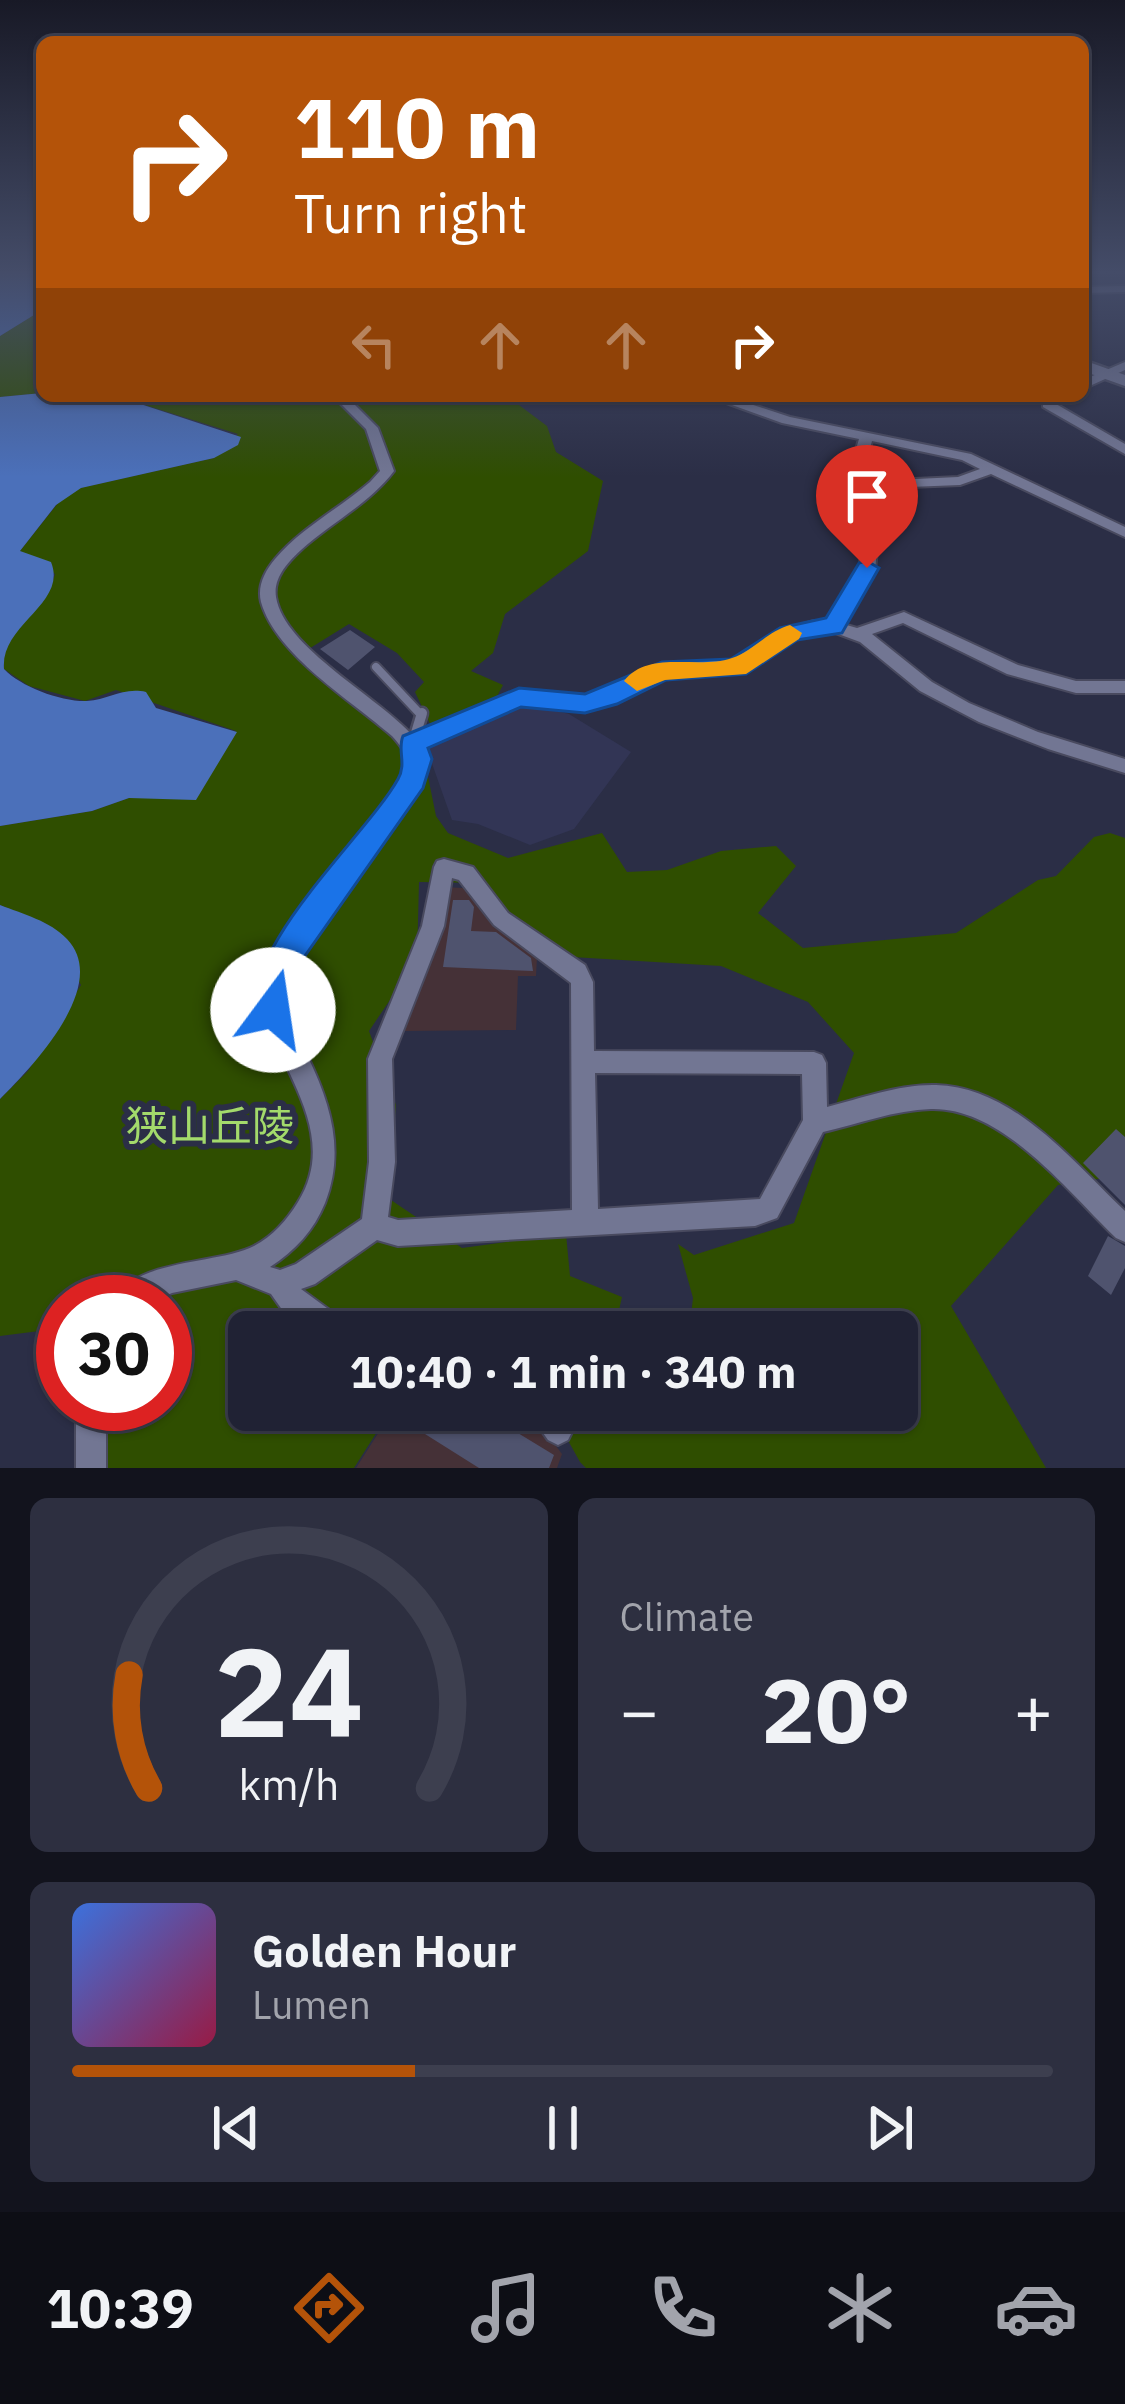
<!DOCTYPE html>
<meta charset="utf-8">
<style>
body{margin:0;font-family:"IBM Plex Sans","Noto Sans JP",sans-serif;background:#2d2f40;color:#f1f3f6;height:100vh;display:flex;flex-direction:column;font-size:45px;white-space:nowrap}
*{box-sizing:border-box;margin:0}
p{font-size:39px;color:#a2a4ac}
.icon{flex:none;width:66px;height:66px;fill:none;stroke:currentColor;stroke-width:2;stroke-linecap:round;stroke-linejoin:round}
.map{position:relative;height:1468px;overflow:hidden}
.side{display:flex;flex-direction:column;gap:30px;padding:30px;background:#12131d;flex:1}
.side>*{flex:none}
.hud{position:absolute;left:36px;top:36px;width:1053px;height:366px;border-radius:18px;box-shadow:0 3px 9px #0004,0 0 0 3px #3d3f4f;background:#b45309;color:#fff;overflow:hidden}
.speed{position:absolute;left:36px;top:1275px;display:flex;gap:24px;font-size:60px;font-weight:700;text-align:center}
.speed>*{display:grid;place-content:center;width:156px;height:156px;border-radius:50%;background:#202234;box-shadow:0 3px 9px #0004,0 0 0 3px #3d3f4f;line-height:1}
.speed .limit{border:18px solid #d22;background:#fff;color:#111}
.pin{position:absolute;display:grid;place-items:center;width:102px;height:102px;color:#fff;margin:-123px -51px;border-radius:50% 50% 50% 0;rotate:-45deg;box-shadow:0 0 12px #0007}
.pin .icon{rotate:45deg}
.me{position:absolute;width:132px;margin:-66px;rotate:14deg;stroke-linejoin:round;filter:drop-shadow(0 0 9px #0008)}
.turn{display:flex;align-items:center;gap:42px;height:252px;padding:0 60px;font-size:54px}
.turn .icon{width:156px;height:156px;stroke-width:2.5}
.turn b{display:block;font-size:84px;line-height:102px}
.lanes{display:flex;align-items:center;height:114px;padding:0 60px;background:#0003;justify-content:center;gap:60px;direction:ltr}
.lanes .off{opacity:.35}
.big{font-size:90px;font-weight:700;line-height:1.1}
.side .card{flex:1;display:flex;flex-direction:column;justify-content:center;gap:18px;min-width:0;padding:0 42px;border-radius:18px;background:#2d2f40}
.side .dial{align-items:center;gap:0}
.dial svg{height:312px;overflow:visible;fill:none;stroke:#3d3f4f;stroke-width:7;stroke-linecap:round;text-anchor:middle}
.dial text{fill:#f1f3f6;stroke:none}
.song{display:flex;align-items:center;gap:36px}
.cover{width:144px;height:144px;border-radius:18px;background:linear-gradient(135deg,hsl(220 70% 55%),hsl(340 70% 35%))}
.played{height:12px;border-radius:6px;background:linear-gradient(90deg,#b45309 35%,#3d3f4f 35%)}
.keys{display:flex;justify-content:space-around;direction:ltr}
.heat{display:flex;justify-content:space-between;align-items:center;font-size:66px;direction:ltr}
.side .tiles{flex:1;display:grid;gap:30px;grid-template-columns:1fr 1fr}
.card:last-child{grid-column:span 2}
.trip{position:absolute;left:228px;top:1311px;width:690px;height:120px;border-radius:18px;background:#202234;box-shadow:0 3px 9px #0004,0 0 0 3px #3d3f4f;font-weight:700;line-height:120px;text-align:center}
.dock{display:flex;height:192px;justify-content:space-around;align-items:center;background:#0d0e15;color:#a2a4ac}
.dock .icon{width:84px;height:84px}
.dock .on{color:#b45309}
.dock b{font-size:54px;color:#f1f3f6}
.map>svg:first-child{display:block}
.commercial{fill:#453137}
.built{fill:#323555}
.green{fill:#2f4e00}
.water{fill:#4b70ba}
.building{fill:#4f536e}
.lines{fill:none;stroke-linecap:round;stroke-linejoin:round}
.lane-far1-casing{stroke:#494a5f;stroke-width:12}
.lane-casing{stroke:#494a5f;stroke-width:15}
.street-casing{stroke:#494a5f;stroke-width:4}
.secondary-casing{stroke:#494a5f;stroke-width:5}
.lane-far1{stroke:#727693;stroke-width:8}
.lane{stroke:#727693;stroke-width:10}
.street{fill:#727693;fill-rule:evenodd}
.secondary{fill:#727693;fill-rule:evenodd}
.route{fill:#1a73e8;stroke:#114b97;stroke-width:3}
.slow{fill:#f59e0b}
.labels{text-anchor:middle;stroke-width:12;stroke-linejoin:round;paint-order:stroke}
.near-park-label{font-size:42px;fill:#a3da6b;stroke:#2b2e46}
</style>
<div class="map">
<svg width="1125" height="1468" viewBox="0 0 1125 1468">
<rect width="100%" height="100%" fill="#2b2e46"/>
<!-- commercial -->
<path class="commercial" d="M445,887L480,889L537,957L536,976H518L516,1030L403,1031Z
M393,1410H529L562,1454L557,1468H356Z"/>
<!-- built -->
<path class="built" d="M524,703L569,714L631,752L574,829L530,845L478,824L452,820L424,741Z"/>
<!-- green -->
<path class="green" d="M42,310V393L0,397V336Z
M116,396H520L519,405L547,426L556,452L603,481L588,551L505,614L493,653L471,671L503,685L492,706L432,728L415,692L424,682L397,653L349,624L307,650L395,732L403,749L423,752L436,816L448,833L508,858L602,833L627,872L667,870L721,851L776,846L796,866L758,913L803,948L956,933L1038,880L1056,876L1094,837L1110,833L1125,838V1175L1058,1185L951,1306L1046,1468H586L580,1462L551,1410H897V1332H689L693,1298L678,1244L694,1255L794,1223L854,1053L808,1002L721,966L539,955L482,883L419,882L417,960L369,1031L396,1105L388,1198L462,1248L566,1234L570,1276L622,1297L614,1332H249V1410H391L354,1468H101L108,1404H165V1302H63V1328L0,1336V1099L28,1071L81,985L47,924L0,905V826L92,811L129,798L153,797L236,731L116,690L85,701L29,686L4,669C0,626 45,612 55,574L20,551L62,498L80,488L214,458L238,434Z"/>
<!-- water -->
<path class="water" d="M0,272H42V310L0,336Z
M42,393L116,396L241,437L238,445L214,458L81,488L56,505L20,551L51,562C68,604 0,624 4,669C21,687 62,702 87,701C109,700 122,687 146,692L156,708L237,732L196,800L129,798L92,811L0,826V397Z
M0,905C23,914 50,921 67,939C111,985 32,1067 0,1099Z"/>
<!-- building -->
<path class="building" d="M350,630L375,647L348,670L320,649Z
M453,900H469L474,907L471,931L496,932L531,958L533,971L443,967Z
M1116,1129L1125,1137V1205L1083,1163Z
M1108,1236L1125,1246V1268L1111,1295L1088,1276Z
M433,1410H504L518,1418L513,1430L554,1455L549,1468H479L425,1434Z"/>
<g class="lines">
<!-- lane-far1 casing -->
<g class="lane-far1-casing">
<path id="lane-far1" d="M376,667L422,716"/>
</g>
<!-- lane casing -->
<g class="lane-casing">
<path id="lane" d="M413,743L422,713"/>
</g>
<!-- street casing -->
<g class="street-casing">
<path id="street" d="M1125,286V292L1083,293V287Z
M1125,362V370L1083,389V380Z
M333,396H346L378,428L394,471C369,504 332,522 301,550C288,562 273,578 276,597C284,648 379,697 413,736L519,692L589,696L662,665L733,662L783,630L814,621H828L859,569L873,481L958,477L980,469L962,460L872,441L860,484L858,487H848L846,484L859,439L782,423L707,396H726L790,417L971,454L1125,527V537L991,474L960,485L884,488L875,569L843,624L857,628L904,612L1018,665L1076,681H1125V693H1076L1007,674L903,623L872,634L932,682L969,703L1038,732L1125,759V773L1048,749L979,722L920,691L860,642L833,632L815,631L795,638L743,672L664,677L591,708L521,704L421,747C423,752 426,760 426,765C425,783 410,802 400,816C368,862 277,950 284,1006C290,1024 300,1040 308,1057C331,1105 345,1152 325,1203C314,1230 295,1251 270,1267L280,1270L296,1264L362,1219L369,1162L368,1059L422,926L434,867L437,861L444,859L473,867L508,913L585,965L593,982L594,1051L814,1052L822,1055L826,1063L827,1107C862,1098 900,1084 936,1085C1014,1087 1073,1162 1125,1211V1242L1116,1238C1068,1192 1003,1107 931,1109C895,1110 858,1124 823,1132L777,1218L755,1226L398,1246L377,1240L315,1284L301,1289L346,1322L350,1332H313L283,1311L271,1294L236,1280L172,1293L152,1302H114C133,1258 217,1265 254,1246C273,1236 287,1220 298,1202C352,1116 239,1037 267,968C287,921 325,881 357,842C372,824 405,791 407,767C408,754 400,745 392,736C351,700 276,655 261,602C257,586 265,571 275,559C301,528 340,508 370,482L380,471L366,429ZM452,878L459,880L494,925L571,983L572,1210L398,1220L388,1217L395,1162L392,1059L444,926ZM595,1073L802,1074L803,1120L760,1199L598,1209Z
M1053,396H1068L1056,404L1125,444V454L1043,407V401Z
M76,1404H106V1468H76Z
M527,1410H561L573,1430L568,1440L558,1445L548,1440Z"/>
</g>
<!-- secondary casing -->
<g class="secondary-casing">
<path id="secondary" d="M1083,360L1125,375V386L1083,371Z"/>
</g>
<!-- lane-far1 -->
<use href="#lane-far1" class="lane-far1"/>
<!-- lane -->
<use href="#lane" class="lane"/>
<!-- street -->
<use href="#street" class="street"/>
<!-- secondary -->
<use href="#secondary" class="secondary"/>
</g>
<!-- sky -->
<linearGradient id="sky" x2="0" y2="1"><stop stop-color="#181926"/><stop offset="0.57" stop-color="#444c68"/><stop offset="1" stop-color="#444c68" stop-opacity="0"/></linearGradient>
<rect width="1125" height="477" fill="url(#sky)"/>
<!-- route -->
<path class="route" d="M867,561L879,568L842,633L797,640L746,674L666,680L617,704L585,713L521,707L428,748L432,759L423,788L295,970L285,1021L273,1026L261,1021C231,955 366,837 398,779C407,763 397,750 403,736L519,688L585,694L662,662L731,659L780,628L826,618L859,563Z"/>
<!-- slow -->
<path class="slow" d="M790,625L802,633L799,639L746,674L665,680L637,691L624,681C649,649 698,670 732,658C753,651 768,631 790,625Z"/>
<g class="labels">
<!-- near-park labels -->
<g class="near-park-label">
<text x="210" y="1141">狭山丘陵</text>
</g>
</g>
</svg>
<div class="speed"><div class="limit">30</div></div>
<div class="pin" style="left:867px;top:568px;background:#d93025"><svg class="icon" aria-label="arrive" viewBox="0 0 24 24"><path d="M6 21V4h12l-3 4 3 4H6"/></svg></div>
<svg class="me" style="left:273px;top:1010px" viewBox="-20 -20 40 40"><circle r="19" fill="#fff"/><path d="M0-13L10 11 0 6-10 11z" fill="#1a73e8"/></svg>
<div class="trip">10:40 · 1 min · 340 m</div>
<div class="hud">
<div class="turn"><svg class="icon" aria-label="right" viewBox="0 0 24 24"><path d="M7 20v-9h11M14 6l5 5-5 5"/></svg><div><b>110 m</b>Turn right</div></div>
<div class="lanes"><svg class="icon off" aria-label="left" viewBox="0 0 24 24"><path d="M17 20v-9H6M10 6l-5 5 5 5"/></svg><svg class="icon off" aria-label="ahead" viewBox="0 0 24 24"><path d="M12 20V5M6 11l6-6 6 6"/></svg><svg class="icon off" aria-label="ahead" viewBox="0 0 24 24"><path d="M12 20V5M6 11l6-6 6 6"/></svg><svg class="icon" aria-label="right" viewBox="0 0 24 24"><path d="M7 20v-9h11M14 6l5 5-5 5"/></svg></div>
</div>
</div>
<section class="side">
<div class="tiles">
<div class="card dial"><svg viewBox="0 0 100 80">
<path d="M14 69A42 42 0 1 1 86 69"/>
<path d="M14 69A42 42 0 0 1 9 40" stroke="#b45309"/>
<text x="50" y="56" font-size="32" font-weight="700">24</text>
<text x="50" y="72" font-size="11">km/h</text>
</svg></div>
<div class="card"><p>Climate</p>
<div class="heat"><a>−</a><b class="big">20°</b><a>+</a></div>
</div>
<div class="card">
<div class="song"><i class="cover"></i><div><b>Golden Hour</b><p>Lumen</p></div></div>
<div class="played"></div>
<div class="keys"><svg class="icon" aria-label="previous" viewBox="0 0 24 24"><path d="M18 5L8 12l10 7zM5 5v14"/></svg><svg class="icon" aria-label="pause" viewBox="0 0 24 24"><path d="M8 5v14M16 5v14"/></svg><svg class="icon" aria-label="next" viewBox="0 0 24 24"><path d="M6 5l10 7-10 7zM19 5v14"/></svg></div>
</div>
</div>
</section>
<nav class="dock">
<b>10:39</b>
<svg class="icon on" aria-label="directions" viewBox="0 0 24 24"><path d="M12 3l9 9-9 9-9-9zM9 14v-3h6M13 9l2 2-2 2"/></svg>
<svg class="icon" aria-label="music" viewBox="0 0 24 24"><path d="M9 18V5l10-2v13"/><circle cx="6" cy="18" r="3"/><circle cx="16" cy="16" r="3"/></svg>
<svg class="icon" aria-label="phone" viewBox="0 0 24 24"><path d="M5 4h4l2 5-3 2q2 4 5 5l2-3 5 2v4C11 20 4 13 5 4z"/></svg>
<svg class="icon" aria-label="climate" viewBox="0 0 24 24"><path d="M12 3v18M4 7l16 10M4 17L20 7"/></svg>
<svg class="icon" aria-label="car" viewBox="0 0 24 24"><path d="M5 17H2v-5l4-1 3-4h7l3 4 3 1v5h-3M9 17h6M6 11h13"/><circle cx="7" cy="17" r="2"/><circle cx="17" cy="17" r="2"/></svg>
</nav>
